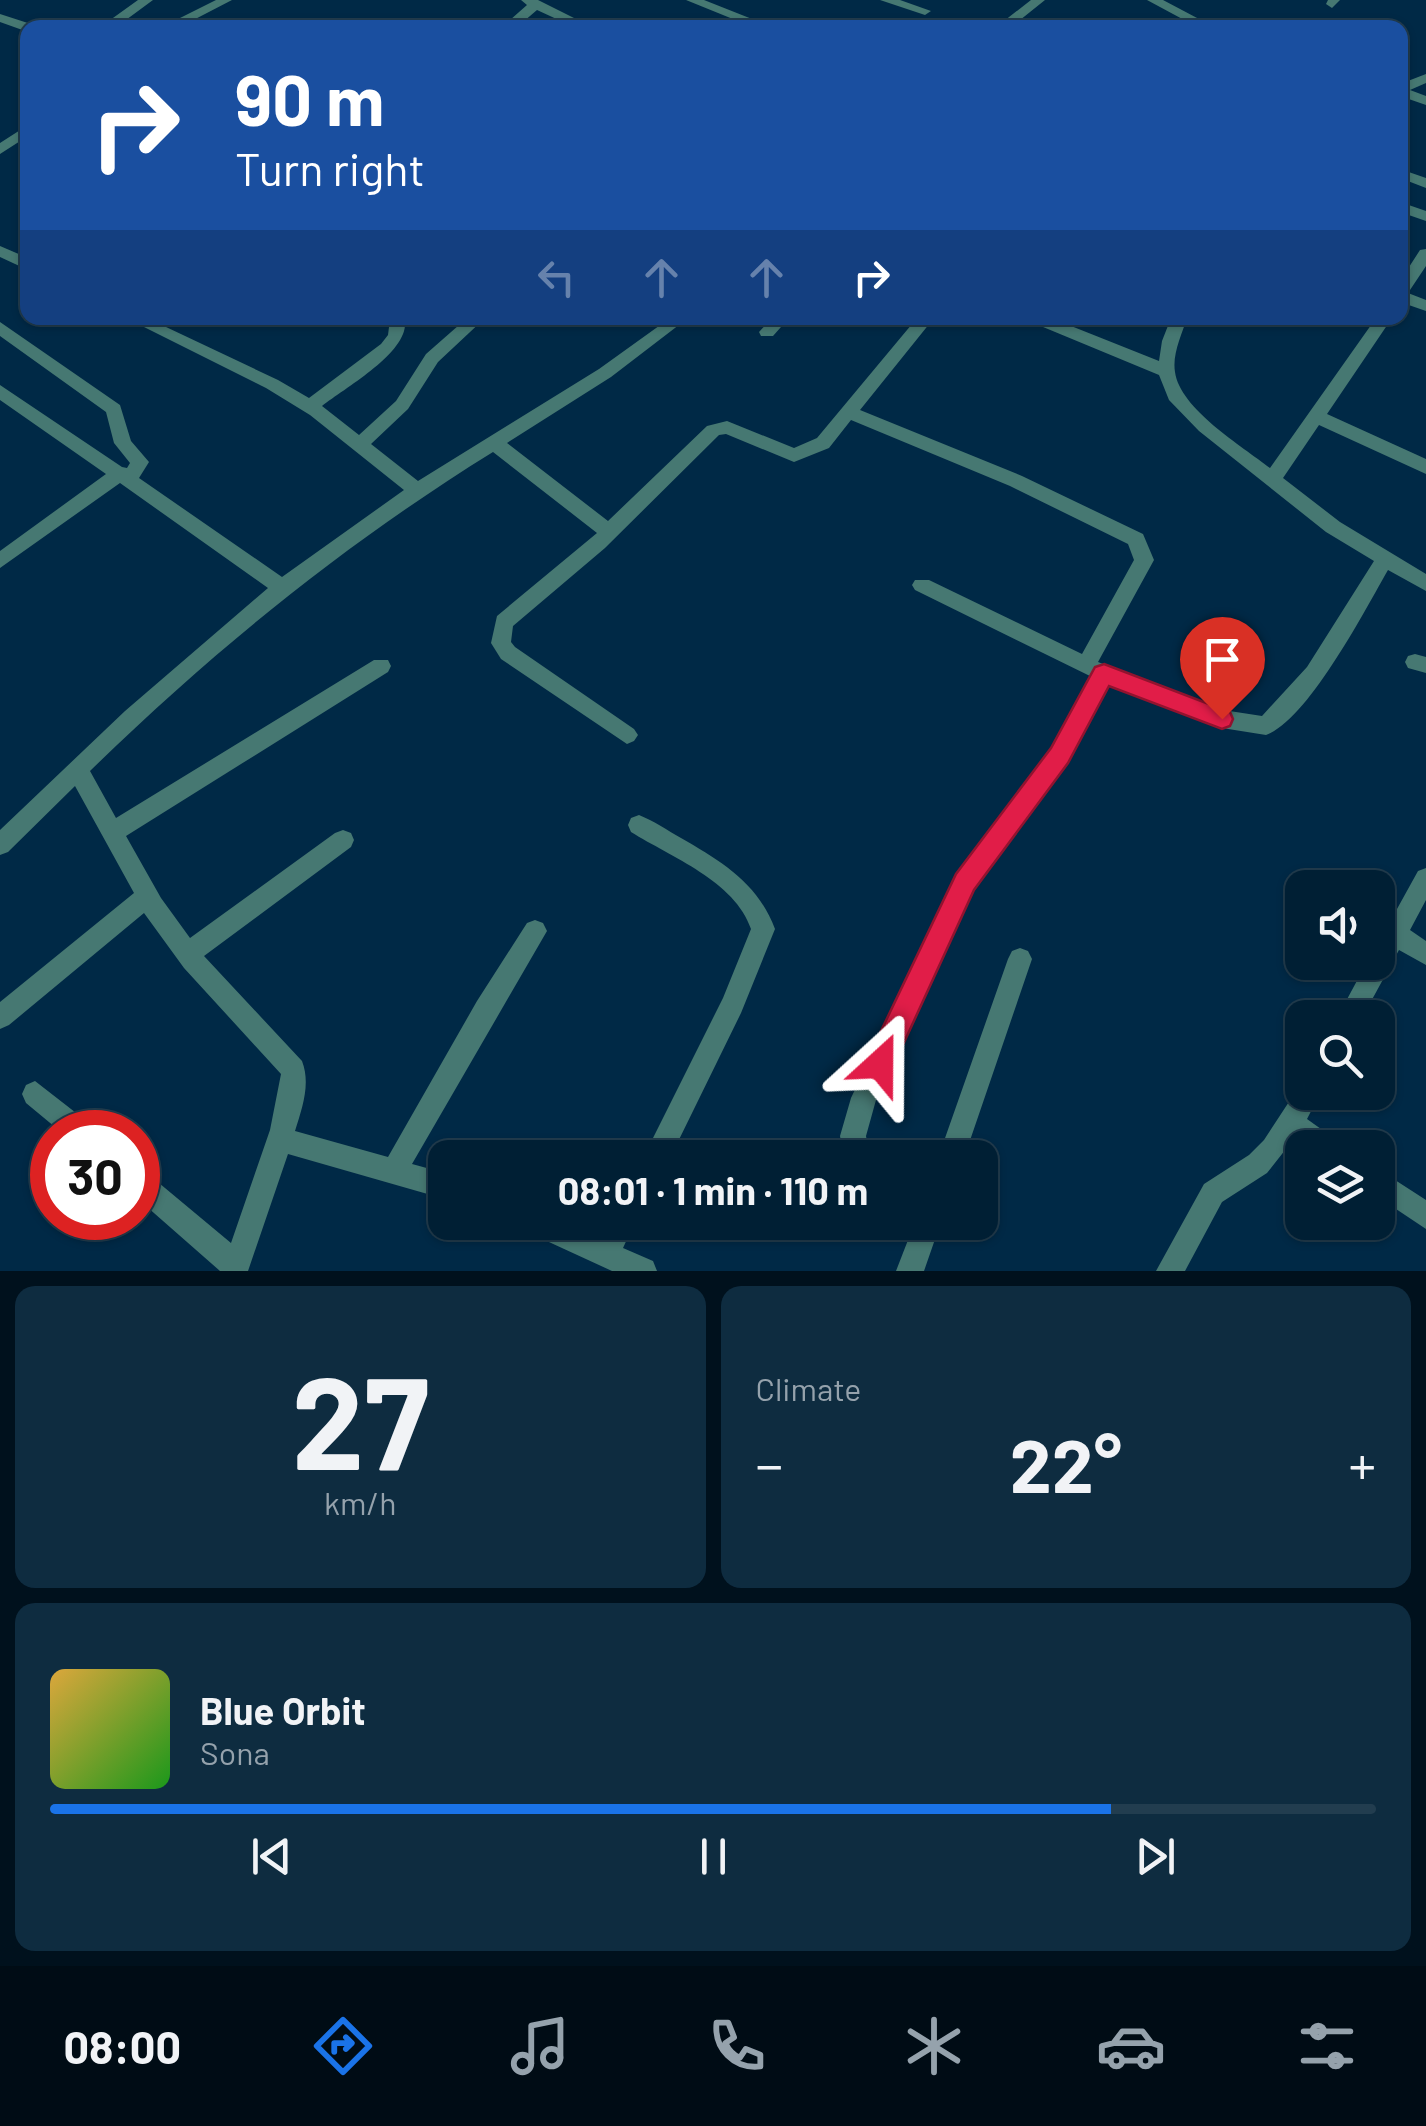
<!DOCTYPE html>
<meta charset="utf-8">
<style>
body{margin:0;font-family:Barlow,sans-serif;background:#0e2c40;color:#f1f3f6;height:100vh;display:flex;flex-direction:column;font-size:38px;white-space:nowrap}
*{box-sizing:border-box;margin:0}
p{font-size:32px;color:#95a2ac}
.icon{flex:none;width:55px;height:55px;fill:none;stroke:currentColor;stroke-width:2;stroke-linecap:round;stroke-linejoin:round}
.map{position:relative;height:1271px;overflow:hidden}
.panel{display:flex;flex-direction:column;gap:15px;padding:15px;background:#00111d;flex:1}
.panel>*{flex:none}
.hud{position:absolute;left:20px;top:20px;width:1388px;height:305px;border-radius:20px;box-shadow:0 2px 8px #0004,0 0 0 2px #223d4f;background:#1a4fa0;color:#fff;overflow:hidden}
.controls{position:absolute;left:1285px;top:870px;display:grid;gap:20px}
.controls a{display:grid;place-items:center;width:110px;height:110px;border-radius:20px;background:#001f34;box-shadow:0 2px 8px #0004,0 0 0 2px #223d4f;font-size:50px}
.speed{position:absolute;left:30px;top:1110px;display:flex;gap:20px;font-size:50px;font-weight:700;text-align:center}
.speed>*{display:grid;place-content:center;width:130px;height:130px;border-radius:50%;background:#001f34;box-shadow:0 2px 8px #0004,0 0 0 2px #223d4f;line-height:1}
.speed .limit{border:15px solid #d22;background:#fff;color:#111}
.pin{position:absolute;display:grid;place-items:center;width:85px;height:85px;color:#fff;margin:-102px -42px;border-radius:50% 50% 50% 0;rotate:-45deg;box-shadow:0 0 10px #0007}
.pin .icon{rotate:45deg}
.me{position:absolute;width:110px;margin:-55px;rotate:24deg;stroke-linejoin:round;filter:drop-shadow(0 0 8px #0008)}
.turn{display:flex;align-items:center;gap:35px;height:210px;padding:0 50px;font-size:45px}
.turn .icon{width:130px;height:130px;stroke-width:2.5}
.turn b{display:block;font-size:70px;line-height:85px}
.lanes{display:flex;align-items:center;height:95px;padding:0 50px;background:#0003;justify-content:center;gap:50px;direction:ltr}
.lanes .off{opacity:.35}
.big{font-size:75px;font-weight:700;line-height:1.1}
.panel .widget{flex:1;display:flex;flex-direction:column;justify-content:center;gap:15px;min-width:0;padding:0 35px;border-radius:20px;background:#0e2c40}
.panel .dial{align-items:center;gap:0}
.dial b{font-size:130px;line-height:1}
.song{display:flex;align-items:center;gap:30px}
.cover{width:120px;height:120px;border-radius:15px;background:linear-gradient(135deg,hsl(40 70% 55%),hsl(120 70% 35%))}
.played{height:10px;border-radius:5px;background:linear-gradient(90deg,#1a73e8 80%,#223d4f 80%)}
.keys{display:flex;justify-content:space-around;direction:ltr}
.heat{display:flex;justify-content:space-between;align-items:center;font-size:55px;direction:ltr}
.panel .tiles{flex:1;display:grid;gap:15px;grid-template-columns:1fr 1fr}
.widget:last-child{grid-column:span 2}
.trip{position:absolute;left:428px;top:1140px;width:570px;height:100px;border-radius:20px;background:#001f34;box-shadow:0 2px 8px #0004,0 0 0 2px #223d4f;font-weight:700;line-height:100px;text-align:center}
.tab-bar{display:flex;height:160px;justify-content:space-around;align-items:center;background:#000c15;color:#95a2ac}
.tab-bar .icon{width:70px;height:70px}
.tab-bar .active{color:#1a73e8}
.tab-bar b{font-size:45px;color:#f1f3f6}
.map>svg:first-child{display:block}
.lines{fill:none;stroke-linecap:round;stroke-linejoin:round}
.minor{fill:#467872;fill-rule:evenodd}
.route{fill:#e11d48;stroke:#92132f;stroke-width:2.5}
</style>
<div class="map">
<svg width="1426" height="1271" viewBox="0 0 1426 1271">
<rect width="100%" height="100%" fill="#002946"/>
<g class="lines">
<!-- minor -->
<path class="minor" d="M138,0H153L115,28H99Z
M216,0H232L178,28H160Z
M521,0H538L594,28H576L537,10L516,28H501L527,5Z
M686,0H704L775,28H755Z
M880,0H900L931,11L925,15Z
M1031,0H1045L1010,28H995Z
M1147,0H1163L1216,28H1199Z
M1328,0H1340L1332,8L1326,4Z
M0,14L34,25L35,28H28V32L0,22Z
M401,21L413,28H396V22Z
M1426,74V83L1410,90L1426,96V105L1400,96V84Z
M28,125V136L0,154V143Z
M1400,169L1426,178V188L1400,178Z
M1400,202L1426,211V221L1400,212Z
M0,246L28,258V270L0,257Z
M1426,249V266L1408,293L1426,300V311L1400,302V281L1420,250Z
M126,318H147L278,380L309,398L381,344L388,335L389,327L382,318H399L405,326C402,356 345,388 322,406L359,435L396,401L426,354L467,318H485L438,362L408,409L371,444L418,481L599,369L670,318H688L611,377L507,443L608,521L707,426L727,421L794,448L817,438L917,318H934L860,410L1022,476L1143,534L1154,560L1098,662L1223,710L1262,716L1307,667L1374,561L1326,532L1199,431L1169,400L1159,375L1031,322L1029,318H1051L1159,361L1162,341L1171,318H1187C1182,334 1172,354 1175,372C1180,409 1242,446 1270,468L1376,318H1392L1327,414L1426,459V474L1319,425L1283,478L1340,522L1426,574V591L1388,570C1365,610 1308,720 1266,735L1222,728L1109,685L1068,762L973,889L876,1100L866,1136L870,1158H844L840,1136L851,1098L957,875L1052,748L1092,677L915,590L912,585L915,580H929L1082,654L1134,560L1128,544L1010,486L851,420L829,448L794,462L726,434L719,435L605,548L513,626L511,642L515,647L634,729L638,735L634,741L627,744L501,659L491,643L497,616L597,533L493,452C346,543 214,650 90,771L116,818L374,660H388L391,666L388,672L126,836L161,898L190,938L335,833L343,830L351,833L354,840L351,847L204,956L302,1061C311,1084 302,1108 295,1131L388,1157L477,1001L527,923L535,920L543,923L547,931L412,1164L445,1173V1199L288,1154L248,1271H220L138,1199V1169L147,1173L231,1243L270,1130L281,1074L184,968L144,913L9,1025L0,1029V1002L134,893L75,786L8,852L0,855V830L125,711L268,588L120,483L0,568V551L106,474L0,400V385L122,467L127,468L130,463L114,443L106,412L0,336V322L120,405L131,441L149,462L139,478L282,577L404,490L310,415L266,388Z
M772,318H789L773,336H761L759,332Z
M1415,654L1426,657V673L1408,668L1405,662L1408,656Z
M639,815C654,821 667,830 681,838C721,861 758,883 775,929L741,1013L670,1158H643L723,998L751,929C735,881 671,857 631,832L628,825L631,818Z
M1426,868V900L1410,930L1426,941V965L1399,950L1362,1018H1337L1367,962H1378V943L1381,937L1378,935V911L1392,918L1418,871Z
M1020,948L1028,951L1032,959L964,1158H938L1008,959L1012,951Z
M35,1081L89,1123L93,1132H61L26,1103L22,1094L26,1085Z
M1302,1082V1092H1321L1307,1119L1335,1139L1339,1148H1303L1293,1140L1267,1173L1222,1202L1185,1271H1156L1204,1184L1249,1155L1264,1140Z
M1378,1169L1426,1200V1229L1378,1197Z
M521,1222H566L600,1238L608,1222H635L623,1248L653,1261L657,1271H612L525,1231Z
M915,1222H941L924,1271H896Z"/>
</g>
<!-- route -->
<path class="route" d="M1104,664L1230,712L1233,719L1230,726L1222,729L1109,686L1068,763L974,890L890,1073L880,1078L870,1073L866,1064L870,1054L956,874L1051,748L1095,667Z"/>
</svg>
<div class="controls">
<a><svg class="icon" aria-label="sound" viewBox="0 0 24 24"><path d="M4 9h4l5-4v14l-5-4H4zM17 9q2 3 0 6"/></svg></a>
<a><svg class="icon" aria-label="search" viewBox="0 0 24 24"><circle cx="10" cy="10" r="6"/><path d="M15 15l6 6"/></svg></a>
<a><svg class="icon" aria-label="layers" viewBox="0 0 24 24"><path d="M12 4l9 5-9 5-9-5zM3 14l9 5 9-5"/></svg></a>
</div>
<div class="speed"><div class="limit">30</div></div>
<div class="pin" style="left:1222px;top:719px;background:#d93025"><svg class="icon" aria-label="arrive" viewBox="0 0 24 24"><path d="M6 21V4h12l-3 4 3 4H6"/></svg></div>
<svg class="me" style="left:880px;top:1064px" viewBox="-20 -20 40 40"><path d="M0-17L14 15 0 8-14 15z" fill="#e11d48" stroke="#fff" stroke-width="4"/></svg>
<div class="trip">08:01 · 1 min · 110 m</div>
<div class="hud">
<div class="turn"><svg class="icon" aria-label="right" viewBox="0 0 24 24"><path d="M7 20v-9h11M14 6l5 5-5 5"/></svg><div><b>90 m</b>Turn right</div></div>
<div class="lanes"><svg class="icon off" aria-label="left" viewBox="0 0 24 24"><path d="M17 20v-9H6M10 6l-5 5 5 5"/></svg><svg class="icon off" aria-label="ahead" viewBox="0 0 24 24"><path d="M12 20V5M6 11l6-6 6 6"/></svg><svg class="icon off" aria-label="ahead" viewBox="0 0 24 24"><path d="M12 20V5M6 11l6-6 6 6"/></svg><svg class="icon" aria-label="right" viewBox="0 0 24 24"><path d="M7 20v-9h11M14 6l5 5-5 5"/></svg></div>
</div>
</div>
<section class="panel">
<div class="tiles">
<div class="widget dial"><b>27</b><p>km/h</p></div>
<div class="widget"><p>Climate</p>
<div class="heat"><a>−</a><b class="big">22°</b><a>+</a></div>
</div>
<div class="widget">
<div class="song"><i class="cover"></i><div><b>Blue Orbit</b><p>Sona</p></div></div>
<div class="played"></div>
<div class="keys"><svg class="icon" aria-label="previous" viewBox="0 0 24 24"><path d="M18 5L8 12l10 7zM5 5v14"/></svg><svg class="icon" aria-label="pause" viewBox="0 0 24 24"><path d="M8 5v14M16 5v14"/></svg><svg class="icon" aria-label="next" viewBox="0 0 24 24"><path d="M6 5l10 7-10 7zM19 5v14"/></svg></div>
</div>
</div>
</section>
<nav class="tab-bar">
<b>08:00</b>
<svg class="icon active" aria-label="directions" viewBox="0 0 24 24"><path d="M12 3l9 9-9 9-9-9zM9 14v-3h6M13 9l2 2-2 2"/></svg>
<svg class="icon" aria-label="music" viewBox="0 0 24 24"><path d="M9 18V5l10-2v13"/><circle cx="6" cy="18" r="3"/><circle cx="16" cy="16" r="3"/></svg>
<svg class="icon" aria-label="phone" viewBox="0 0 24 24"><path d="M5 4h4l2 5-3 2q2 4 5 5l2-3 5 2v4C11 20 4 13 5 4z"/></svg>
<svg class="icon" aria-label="climate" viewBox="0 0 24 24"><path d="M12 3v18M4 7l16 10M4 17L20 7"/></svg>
<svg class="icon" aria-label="car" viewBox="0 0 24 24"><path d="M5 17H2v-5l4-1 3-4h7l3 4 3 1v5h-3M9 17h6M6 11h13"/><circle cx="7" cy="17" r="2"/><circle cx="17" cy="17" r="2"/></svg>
<svg class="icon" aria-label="filters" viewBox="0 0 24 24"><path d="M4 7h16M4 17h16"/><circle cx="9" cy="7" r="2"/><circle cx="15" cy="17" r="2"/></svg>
</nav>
